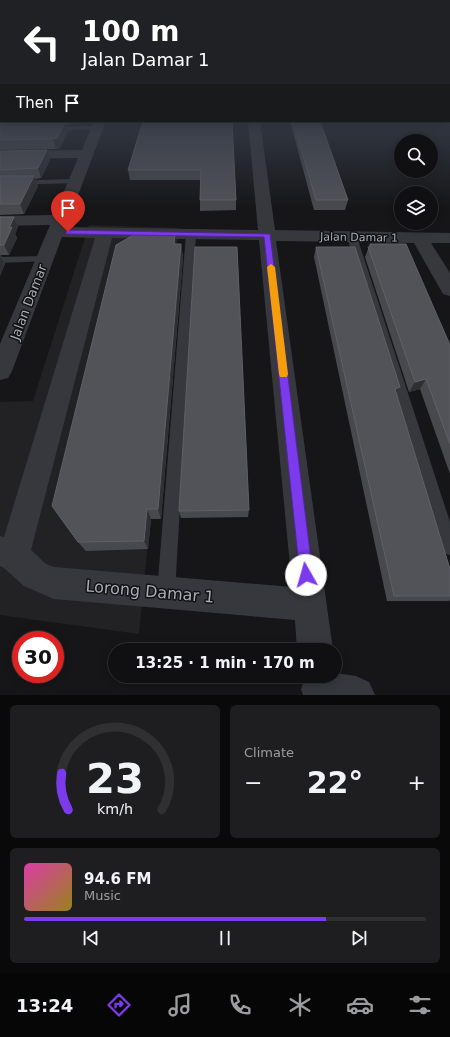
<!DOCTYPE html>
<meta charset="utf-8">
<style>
body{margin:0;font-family:"DejaVu Sans",sans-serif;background:#1e1e20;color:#f1f3f6;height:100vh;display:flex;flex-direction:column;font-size:15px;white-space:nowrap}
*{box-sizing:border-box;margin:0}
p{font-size:13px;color:#9c9d9f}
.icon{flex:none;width:22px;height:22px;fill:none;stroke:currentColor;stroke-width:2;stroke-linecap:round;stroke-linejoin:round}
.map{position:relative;height:695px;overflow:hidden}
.sheet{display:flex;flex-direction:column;gap:10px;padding:10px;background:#09090a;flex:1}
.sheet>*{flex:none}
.hud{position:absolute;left:0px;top:0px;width:450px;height:122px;box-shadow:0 2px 10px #0003,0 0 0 1px #303032;background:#202124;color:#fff;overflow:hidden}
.controls{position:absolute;left:394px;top:134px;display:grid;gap:8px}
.controls a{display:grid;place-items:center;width:44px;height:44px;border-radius:50%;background:#101012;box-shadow:0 2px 10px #0003,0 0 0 1px #303032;font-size:20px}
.speed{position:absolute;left:12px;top:631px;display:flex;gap:8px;font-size:20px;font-weight:700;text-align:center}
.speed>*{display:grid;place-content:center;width:52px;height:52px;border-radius:50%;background:#101012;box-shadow:0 2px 10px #0003,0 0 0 1px #303032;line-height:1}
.speed .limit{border:6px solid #d22;background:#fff;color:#111}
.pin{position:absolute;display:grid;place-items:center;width:34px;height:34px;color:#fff;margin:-41px -17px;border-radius:50% 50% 50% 0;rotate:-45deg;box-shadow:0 0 4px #0007}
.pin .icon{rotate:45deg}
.me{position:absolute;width:44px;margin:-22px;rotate:353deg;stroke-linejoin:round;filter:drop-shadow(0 0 3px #0008)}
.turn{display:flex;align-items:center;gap:14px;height:84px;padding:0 16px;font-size:18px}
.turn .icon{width:52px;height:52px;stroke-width:2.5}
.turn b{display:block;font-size:28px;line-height:34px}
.then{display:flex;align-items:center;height:38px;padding:0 16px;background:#0003;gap:8px;font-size:15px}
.big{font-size:30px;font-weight:600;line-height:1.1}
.sheet .tile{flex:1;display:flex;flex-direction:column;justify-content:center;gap:6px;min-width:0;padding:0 14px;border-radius:6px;background:#1e1e20}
.sheet .dial{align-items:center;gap:0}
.dial svg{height:104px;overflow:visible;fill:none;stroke:#303032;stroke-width:7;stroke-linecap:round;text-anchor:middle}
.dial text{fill:#f1f3f6;stroke:none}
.song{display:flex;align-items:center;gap:12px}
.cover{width:48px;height:48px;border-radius:6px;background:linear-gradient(135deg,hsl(320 70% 55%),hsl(50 70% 35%))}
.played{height:4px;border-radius:2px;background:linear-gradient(90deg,#7c3aed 75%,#303032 75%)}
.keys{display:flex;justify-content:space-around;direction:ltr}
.heat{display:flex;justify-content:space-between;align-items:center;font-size:22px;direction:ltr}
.sheet .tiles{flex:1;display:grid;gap:10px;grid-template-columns:1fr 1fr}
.tile:last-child{grid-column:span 2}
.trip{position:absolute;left:108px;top:643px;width:234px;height:40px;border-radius:20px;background:#101012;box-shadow:0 2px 10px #0003,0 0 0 1px #303032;font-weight:600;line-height:40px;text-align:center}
.tab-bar{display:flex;height:64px;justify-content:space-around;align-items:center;background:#060607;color:#9c9d9f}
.tab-bar .icon{width:28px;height:28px}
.tab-bar .current{color:#7c3aed}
.tab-bar b{font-size:18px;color:#f1f3f6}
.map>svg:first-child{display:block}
.built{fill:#222225}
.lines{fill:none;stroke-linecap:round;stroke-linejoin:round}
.lane{fill:#37383d;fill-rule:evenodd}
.street{fill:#37383d;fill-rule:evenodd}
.wall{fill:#47494d}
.shaded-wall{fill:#2f3033}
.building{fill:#525359;stroke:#5f6168}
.route{fill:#7c3aed;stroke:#51269a}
.slow{fill:#f59e0b}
.labels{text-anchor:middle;stroke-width:3;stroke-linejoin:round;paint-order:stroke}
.far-street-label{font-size:11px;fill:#a8adb8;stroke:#111113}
.street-label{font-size:13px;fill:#a8adb8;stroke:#111113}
.near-street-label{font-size:16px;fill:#a8adb8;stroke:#111113}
</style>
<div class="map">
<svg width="450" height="695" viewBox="0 0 450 695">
<rect width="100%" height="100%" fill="#161618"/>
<!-- built -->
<path class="built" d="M89,225L179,228L139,634L0,615V402L33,401Z"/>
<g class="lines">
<!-- lane -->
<path class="lane" d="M98,126L100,127V129L51,131L48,129L51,127Z
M76,179H79V183L0,185V181Z
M191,231L196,234L175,592L172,598L166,601L160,598L157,592L186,234Z
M352,234L357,237L450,522V555L444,553L442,547L347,237Z
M44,256L49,259L48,261L0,263V257Z"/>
<!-- street -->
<path class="street" d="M94,121H106L66,227L258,230L248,121H260L275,230L450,233V243H431L450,273V296L443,294L414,243L276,241L333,650H297L295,620L54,599L24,586L4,568L0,566V536L4,537L95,238L62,237L12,371L8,378L0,380V344L50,225L0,226V216L54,215L78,158L0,159V151L82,150ZM112,238L259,240L292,587L54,567L46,564L31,550Z
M335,673L356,676L369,682L375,695H303L301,689L306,676H335Z"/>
</g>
<!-- wall -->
<path class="wall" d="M0,111H1V121H72L71,125H66L68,131L60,148L56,149L0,150Z
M143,121L236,200V210L200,211V200L201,180H130L128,170Z
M290,121H320L348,200L345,210H314Z
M0,151L50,160L41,178L35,179L38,186L24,214L0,215Z
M0,217H14L18,227L15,234L17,238L9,255H1L5,264L0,276Z
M176,244H181L183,258L161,519H151L148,549L86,551L78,542Z
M370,244L450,345V474L420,389L409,392L365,257Z
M316,247L396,394L450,569V600L449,601H387L314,257Z
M249,510L248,517L181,518L179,511Z"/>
<!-- shaded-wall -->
<path class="shaded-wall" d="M69,121H72L71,125Z
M65,122L68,131L60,148L56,149L53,139Z
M47,150L50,160L41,178L38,168Z
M34,176L38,186L24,214L20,204Z
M14,217L18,227L15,234L17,238L9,255L4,245L9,228Z
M175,233L176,247L174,244Z
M181,244L183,258L161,519L158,509Z
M0,254L5,264L0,276Z
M426,379L420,389L409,392L415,382Z
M400,387L394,397L395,389Z
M147,509L151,519L148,549L144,541Z"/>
<!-- building -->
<path class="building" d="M0,111H1V118H0Z
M143,121H227V122H232L236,200H200L201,170H128Z
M293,121H320L348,200H316Z
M65,122L57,138L53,139L0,140V124Z
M47,150L38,168L0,170V151Z
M0,176H34L20,204H0Z
M0,217H14L9,228L12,227L4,245H0Z
M137,233H175L174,244H181L158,509H147L144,541L78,542L52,506L116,245Z
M370,244H406L450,345V444L426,379L415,382L368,247H370Z
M195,247H237L249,510L179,511Z
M316,247H355L400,387L395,389L450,569V596H394Z"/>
<!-- sky -->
<linearGradient id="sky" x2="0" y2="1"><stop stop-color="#0c0c0d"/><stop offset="0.53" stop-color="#363c48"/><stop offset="1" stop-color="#363c48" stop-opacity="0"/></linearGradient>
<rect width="450" height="208" fill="url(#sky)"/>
<!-- route -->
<path class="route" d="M68,230L270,234L313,575L311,579L306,581L302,579L300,575L264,237L66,234V231Z"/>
<!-- slow -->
<path class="slow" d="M271,264L275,267L288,374L287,377H280L279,374L267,267Z"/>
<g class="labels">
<!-- far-street labels -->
<g class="far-street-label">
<text transform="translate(359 237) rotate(1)" y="4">Jalan Damar 1</text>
</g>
<!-- street labels -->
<g class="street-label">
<text transform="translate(28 302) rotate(-69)" y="5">Jalan Damar</text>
</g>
<!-- near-street labels -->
<g class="near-street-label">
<text transform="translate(150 591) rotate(5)" y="6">Lorong Damar 1</text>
</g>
</g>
</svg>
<div class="controls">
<a><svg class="icon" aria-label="search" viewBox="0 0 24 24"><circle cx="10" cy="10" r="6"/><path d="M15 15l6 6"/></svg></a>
<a><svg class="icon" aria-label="layers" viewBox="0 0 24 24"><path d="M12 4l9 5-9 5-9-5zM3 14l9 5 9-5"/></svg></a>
</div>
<div class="speed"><div class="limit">30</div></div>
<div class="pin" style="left:68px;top:232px;background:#d93025"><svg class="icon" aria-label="arrive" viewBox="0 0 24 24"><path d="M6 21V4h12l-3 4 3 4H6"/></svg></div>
<svg class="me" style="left:306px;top:575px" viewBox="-20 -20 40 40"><circle r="19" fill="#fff"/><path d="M0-13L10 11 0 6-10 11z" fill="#7c3aed"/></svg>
<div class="trip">13:25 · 1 min · 170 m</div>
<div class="hud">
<div class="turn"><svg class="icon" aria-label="left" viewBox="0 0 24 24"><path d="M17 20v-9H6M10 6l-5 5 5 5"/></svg><div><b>100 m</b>Jalan Damar 1</div></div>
<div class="then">Then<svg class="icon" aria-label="arrive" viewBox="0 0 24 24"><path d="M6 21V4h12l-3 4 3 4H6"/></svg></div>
</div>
</div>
<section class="sheet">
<div class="tiles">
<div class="tile dial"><svg viewBox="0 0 100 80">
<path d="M14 69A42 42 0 1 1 86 69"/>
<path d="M14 69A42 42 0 0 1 9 41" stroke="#7c3aed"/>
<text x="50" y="56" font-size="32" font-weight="700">23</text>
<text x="50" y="72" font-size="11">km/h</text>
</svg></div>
<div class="tile"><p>Climate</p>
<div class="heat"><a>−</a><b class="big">22°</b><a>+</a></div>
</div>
<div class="tile">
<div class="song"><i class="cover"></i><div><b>94.6 FM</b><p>Music</p></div></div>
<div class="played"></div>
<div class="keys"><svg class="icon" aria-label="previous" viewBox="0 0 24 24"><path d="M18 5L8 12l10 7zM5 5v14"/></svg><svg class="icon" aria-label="pause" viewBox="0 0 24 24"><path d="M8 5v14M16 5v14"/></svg><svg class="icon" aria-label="next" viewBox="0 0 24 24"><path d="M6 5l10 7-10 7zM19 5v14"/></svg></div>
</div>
</div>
</section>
<nav class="tab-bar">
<b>13:24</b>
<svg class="icon current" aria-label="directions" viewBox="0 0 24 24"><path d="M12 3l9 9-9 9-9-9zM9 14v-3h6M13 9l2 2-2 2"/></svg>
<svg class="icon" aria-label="music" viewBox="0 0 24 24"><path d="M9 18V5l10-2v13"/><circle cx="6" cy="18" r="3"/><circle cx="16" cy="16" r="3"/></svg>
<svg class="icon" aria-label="phone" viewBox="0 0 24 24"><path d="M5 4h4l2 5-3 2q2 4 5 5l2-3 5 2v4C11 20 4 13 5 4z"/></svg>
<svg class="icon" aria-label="climate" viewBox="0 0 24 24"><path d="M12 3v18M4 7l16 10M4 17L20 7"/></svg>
<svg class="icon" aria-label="car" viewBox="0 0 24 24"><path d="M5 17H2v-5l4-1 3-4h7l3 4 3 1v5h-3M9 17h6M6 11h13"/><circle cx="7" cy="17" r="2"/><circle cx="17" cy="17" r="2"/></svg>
<svg class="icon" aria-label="filters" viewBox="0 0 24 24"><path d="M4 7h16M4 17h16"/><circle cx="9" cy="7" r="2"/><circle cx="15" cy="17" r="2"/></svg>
</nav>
